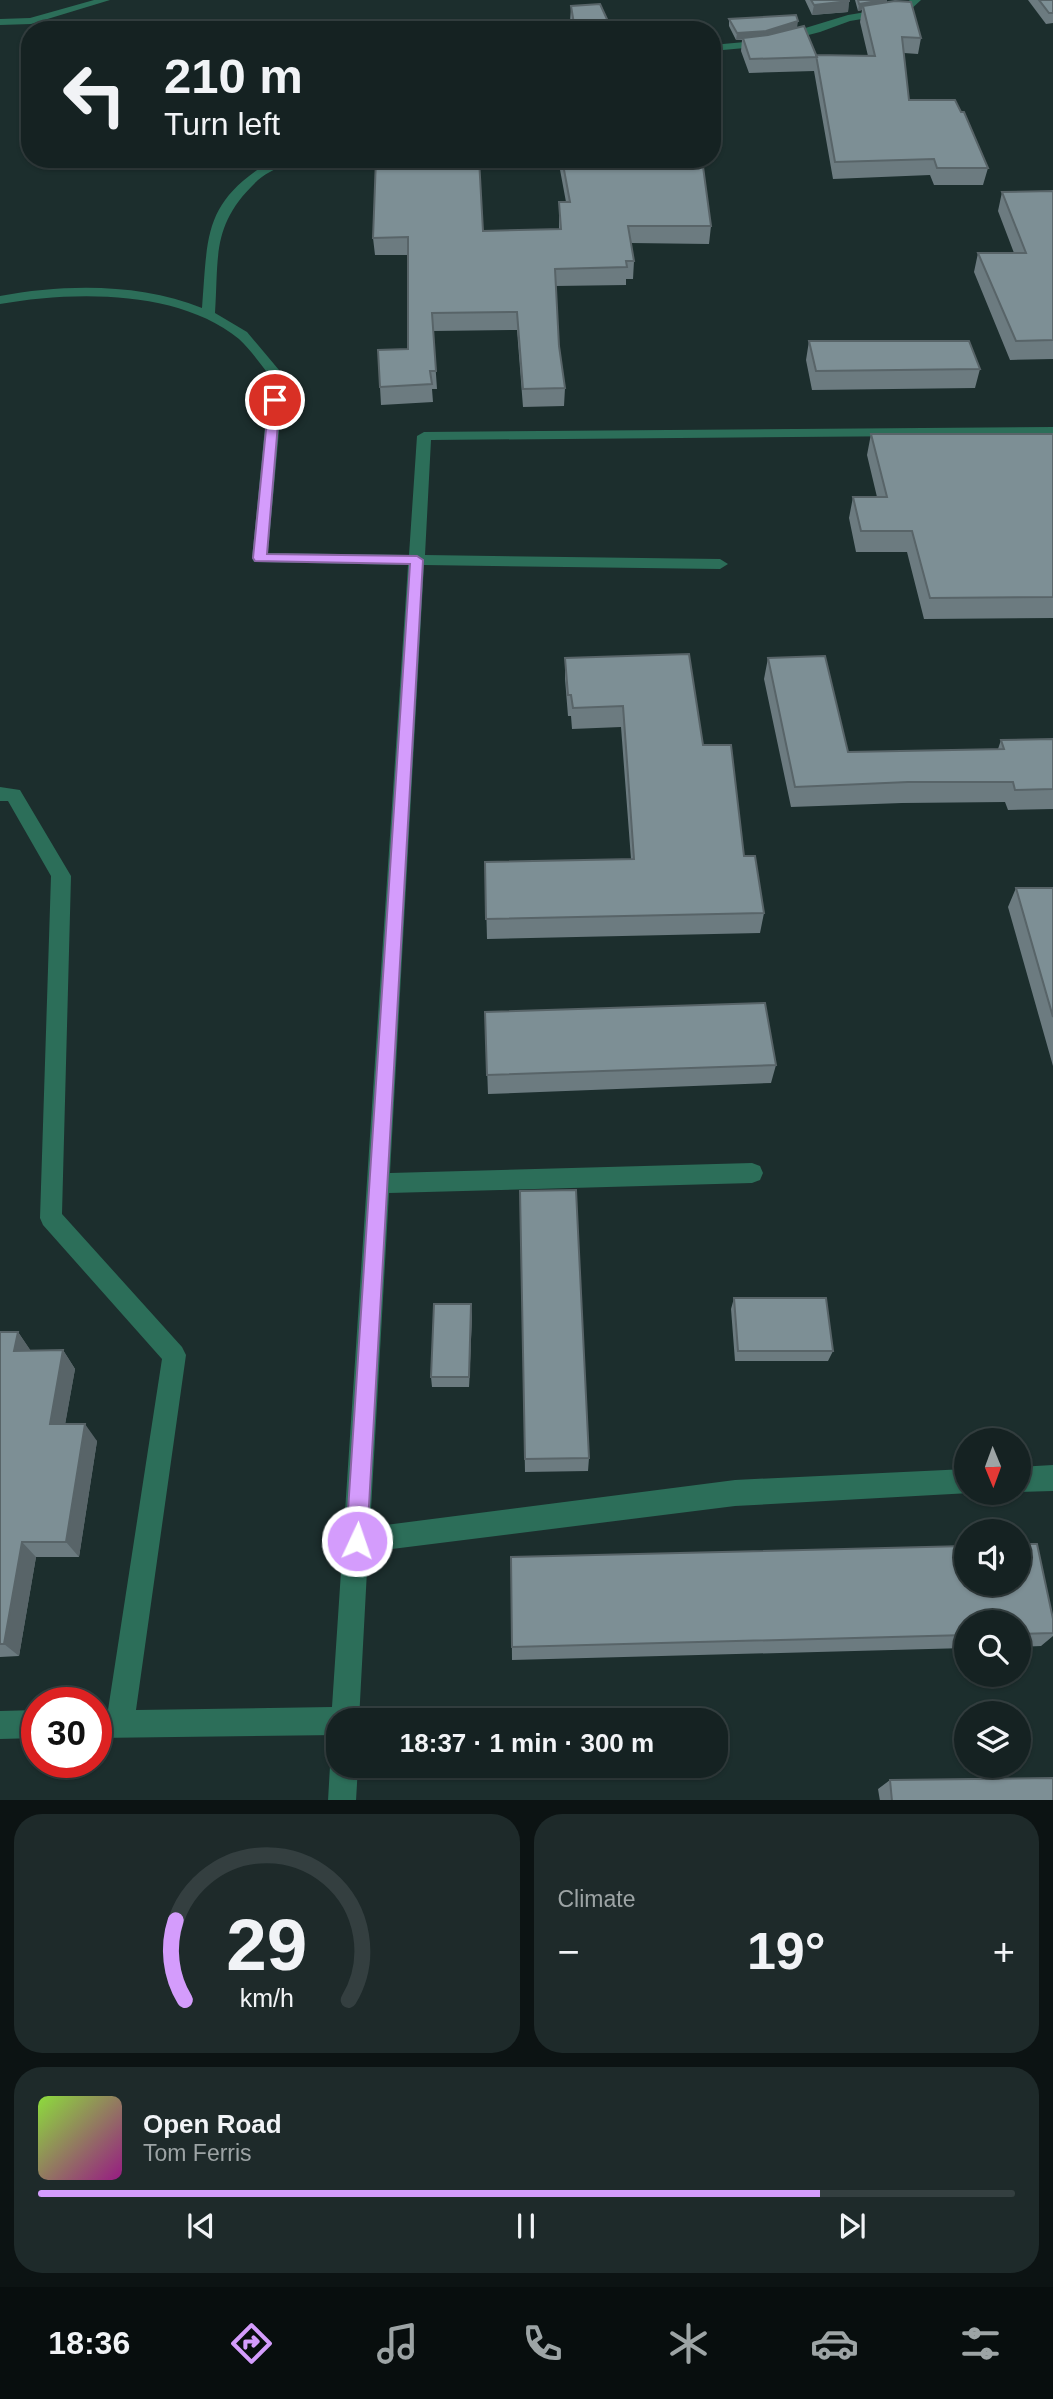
<!DOCTYPE html>
<meta charset="utf-8">
<style>
body{margin:0;font-family:Helvetica,sans-serif;background:#1e2a2a;color:#f1f3f6;height:100vh;display:flex;flex-direction:column;font-size:26px;white-space:nowrap}
*{box-sizing:border-box;margin:0}
p{font-size:23px;color:#9da4a5}
.icon{flex:none;width:38px;height:38px;fill:none;stroke:currentColor;stroke-width:2;stroke-linecap:round;stroke-linejoin:round}
.map{position:relative;height:1800px;overflow:hidden}
.side{display:flex;flex-direction:column;gap:14px;padding:14px;background:#0c1313;flex:1}
.side>*{flex:none}
.top-card{position:absolute;left:21px;top:21px;width:700px;height:147px;border-radius:28px;box-shadow:0 2px 5px #0004,0 0 0 2px #343f40;background:#152222;color:#f1f3f6;overflow:hidden}
.needle{width:46px;rotate:179deg}
.fabs{position:absolute;left:954px;top:1428px;display:grid;gap:14px}
.fabs a{display:grid;place-items:center;width:77px;height:77px;border-radius:50%;background:#152222;box-shadow:0 2px 5px #0004,0 0 0 2px #343f40;font-size:35px}
.speed{position:absolute;left:21px;top:1687px;display:flex;gap:14px;font-size:35px;font-weight:700;text-align:center}
.speed>*{display:grid;place-content:center;width:91px;height:91px;border-radius:50%;background:#152222;box-shadow:0 2px 5px #0004,0 0 0 2px #343f40;line-height:1}
.speed .limit{border:10px solid #d22;background:#fff;color:#111}
.pin{position:absolute;display:grid;place-items:center;width:60px;height:60px;color:#fff;margin:-30px;border:4px solid #fff;border-radius:50%;box-shadow:0 2px 7px #0007}
.me{position:absolute;width:77px;margin:-38px;rotate:3deg;stroke-linejoin:round;filter:drop-shadow(0 0 5px #0008)}
.turn{display:flex;align-items:center;gap:24px;height:147px;padding:0 28px;font-size:32px}
.turn .icon{width:91px;height:91px;stroke-width:2.5}
.turn b{display:block;font-size:49px;line-height:60px}
.big{font-size:52px;font-weight:700;line-height:1.1}
.side .card{flex:1;display:flex;flex-direction:column;justify-content:center;gap:10px;min-width:0;padding:0 24px;border-radius:28px;background:#1e2a2a}
.side .dial{align-items:center;gap:0}
.dial svg{height:182px;overflow:visible;fill:none;stroke:#343f40;stroke-width:7;stroke-linecap:round;text-anchor:middle}
.dial text{fill:#f1f3f6;stroke:none}
.song{display:flex;align-items:center;gap:21px}
.cover{width:84px;height:84px;border-radius:10px;background:linear-gradient(135deg,hsl(90 70% 55%),hsl(310 70% 35%))}
.played{height:7px;border-radius:4px;background:linear-gradient(90deg,#d49cfc 80%,#343f40 80%)}
.keys{display:flex;justify-content:space-around;direction:ltr}
.heat{display:flex;justify-content:space-between;align-items:center;font-size:38px;direction:ltr}
.side .tiles{flex:1;display:grid;gap:14px;grid-template-columns:1fr 1fr}
.card:last-child{grid-column:span 2}
.trip{position:absolute;left:326px;top:1708px;width:402px;height:70px;border-radius:28px;background:#152222;box-shadow:0 2px 5px #0004,0 0 0 2px #343f40;font-weight:700;line-height:70px;text-align:center}
.tabs{display:flex;height:112px;justify-content:space-around;align-items:center;background:#080e0e;color:#9da4a5}
.tabs .icon{width:49px;height:49px}
.tabs .on{color:#d49cfc}
.tabs b{font-size:32px;color:#f1f3f6}
.map>svg:first-child{display:block}
.lines{fill:none;stroke-linecap:round;stroke-linejoin:round}
.minor{fill:#2c6e59;fill-rule:evenodd}
.wall{fill:#6c7b80}
.shaded-wall{fill:#586468}
.building{fill:#7d8f95;stroke:#586468;stroke-width:2}
.route{fill:#d49cfc;stroke:#8a65a4;stroke-width:2}
</style>
<div class="map">
<svg width="1053" height="1801" viewBox="0 0 1053 1801">
<rect width="100%" height="100%" fill="#1c2e2d"/>
<g class="lines">
<!-- minor -->
<path class="minor" d="M94,0H110L31,24L0,25V19L30,18Z
M910,0H921L909,11L850,21L820,32L766,46L712,51V45L766,40L848,15L902,6Z
M274,159H289C280,168 267,172 258,180C211,224 219,255 215,313L247,332L284,376L268,553L409,555L417,436L424,432L1053,427V435L431,440L425,555L720,559L728,564L720,569L424,565L390,1173L752,1163L760,1166L763,1173L760,1180L752,1183L389,1193L370,1527L735,1480L966,1469V1493H970L735,1506L368,1552L359,1720H338V1735L96,1738V1710H108L162,1359L43,1225L40,1218L51,876L8,801H0V787L20,790L71,876L62,1214L182,1347L186,1355L136,1710L332,1707L408,565L254,562L252,558L270,376C260,364 251,350 239,339C179,289 72,291 0,304V296C65,284 140,283 202,308C208,233 203,202 274,159Z
M1053,1465V1491L1018,1492V1467Z
M37,1710V1738L0,1739V1711Z
M338,1755V1766H358L356,1801H328L330,1766L334,1756Z"/>
</g>
<!-- wall -->
<path class="wall" d="M805,0H849L848,12L812,15Z
M855,0H887V2L921,38L918,54L904,53L909,100L961,112L988,168L983,185H934L930,175L833,179L814,71L749,73L741,51L742,40H736L729,26V19L797,28L816,55L868,56L860,22L862,10L858,11Z
M1028,0H1053V23L1046,24Z
M571,6L612,30H572L570,22Z
M558,159H702L711,226L709,244L631,243L634,261L633,279H626V285L555,286L559,346L565,388L564,406L523,407L517,330L433,331L437,389H432L433,402L381,405L380,387L408,349V255H375L373,238L483,231L559,229V202H566Z
M1053,191V359L1010,360L974,272L978,253H1014L998,211L1002,192Z
M809,341L980,369L975,388L812,390L806,360Z
M871,434H1053V618L924,619L907,552H856L849,518L853,497H877L867,455Z
M565,658L703,745L764,913L760,933L487,939L485,862L631,859L621,727L572,729L571,716H568L565,679Z
M768,658L848,752L998,749L1001,740L1053,739V809L1008,810L1005,802L902,803L791,807L764,679Z
M1016,888H1053V1066L1008,907Z
M485,1012L776,1065L771,1083L488,1094Z
M520,1191L589,1458L588,1471L525,1472Z
M734,1298L833,1351L828,1361H735L731,1309Z
M472,1315L469,1387H432L431,1377Z
M0,1332H18L30,1350H63L75,1369L65,1424L97,1441L79,1557H36L19,1656L0,1657Z
M511,1557L1053,1619V1636L1041,1646L1018,1647V1622H966V1648L512,1660Z
M890,1780L1053,1801H880L878,1789Z"/>
<!-- shaded-wall -->
<path class="shaded-wall" d="M883,0H887L886,6H863L862,10L858,11L859,4Z
M849,1L848,12L812,15L814,5Z
M798,21L797,28L765,37L736,40L737,33Z
M471,1304L472,1315L469,1387V1377Z
M18,1332L31,1351H14Z
M63,1350L75,1369L62,1442L50,1424Z
M85,1424L97,1441L79,1557L66,1542Z
M22,1542L36,1557L19,1656L4,1644Z"/>
<!-- building -->
<path class="building" d="M811,0H849V1L814,5Z
M858,0H883L859,4Z
M1039,0H1053V13H1049Z
M895,1L911,2L921,38L902,37L909,100H955L961,112H964L988,168H937L934,159L835,162L816,55L875,56L863,6Z
M600,4L612,30H575L571,6Z
M796,15L798,21L766,31L737,33L729,19Z
M804,26L817,57L750,59L743,38L768,35Z
M376,159H479L483,231L561,229L559,202H570L562,159H702L711,226H628L634,261H626L627,267L555,269L559,346L565,388L523,389L517,312L432,313L436,371H430L432,384L380,387L378,350L408,349V237L373,238Z
M1053,191V340L1016,341L978,253H1026L1002,192Z
M809,341H969L980,369L816,371Z
M871,434H1053V597L930,598L912,531H861L853,497H887Z
M689,654L703,745H731L744,856H755L764,913L486,919L485,862L634,859L623,706L573,708L571,695H568L565,658Z
M825,656L848,752L1004,749L1001,740L1053,739V789L1015,790L1013,782H908L795,787L768,658Z
M1016,888H1053V1017Z
M765,1003L776,1065L487,1075L485,1012Z
M576,1190L589,1458L525,1459L520,1191Z
M734,1298H826L833,1351H738Z
M434,1304H471L469,1377H431Z
M0,1332H18L14,1351L63,1350L50,1424H85L66,1542H22L4,1644H0Z
M1018,1544H1037L1053,1619V1633L1018,1634V1622H966V1635L512,1647L511,1557L966,1546V1584H1018Z
M1053,1778V1801H892L890,1780Z"/>
<!-- route -->
<path class="route" d="M275,396L280,400L267,554L417,556L423,560L367,1541L364,1549L357,1552L349,1549L346,1541L410,564L255,561L253,558L269,400Z"/>
</svg>
<div class="fabs">
<a><svg class="needle" viewBox="-14 -14 28 28"><path d="M0-13l5 13h-10z" fill="#e53935"/><path d="M0 13l5-13h-10z" fill="#9da4a5"/></svg></a>
<a><svg class="icon" aria-label="sound" viewBox="0 0 24 24"><path d="M4 9h4l5-4v14l-5-4H4zM17 9q2 3 0 6"/></svg></a>
<a><svg class="icon" aria-label="search" viewBox="0 0 24 24"><circle cx="10" cy="10" r="6"/><path d="M15 15l6 6"/></svg></a>
<a><svg class="icon" aria-label="layers" viewBox="0 0 24 24"><path d="M12 4l9 5-9 5-9-5zM3 14l9 5 9-5"/></svg></a>
</div>
<div class="speed"><div class="limit">30</div></div>
<div class="pin" style="left:275px;top:400px;background:#d93025"><svg class="icon" aria-label="arrive" viewBox="0 0 24 24"><path d="M6 21V4h12l-3 4 3 4H6"/></svg></div>
<svg class="me" style="left:357px;top:1541px" viewBox="-20 -20 40 40"><circle r="17" fill="#d49cfc" stroke="#fff" stroke-width="3"/><path d="M0-11L8 9 0 5-8 9z" fill="#fff"/></svg>
<div class="trip">18:37 · 1 min · 300 m</div>
<div class="top-card">
<div class="turn"><svg class="icon" aria-label="left" viewBox="0 0 24 24"><path d="M17 20v-9H6M10 6l-5 5 5 5"/></svg><div><b>210 m</b>Turn left</div></div>
</div>
</div>
<section class="side">
<div class="tiles">
<div class="card dial"><svg viewBox="0 0 100 80">
<path d="M14 69A42 42 0 1 1 86 69"/>
<path d="M14 69A42 42 0 0 1 10 34" stroke="#d49cfc"/>
<text x="50" y="56" font-size="32" font-weight="700">29</text>
<text x="50" y="72" font-size="11">km/h</text>
</svg></div>
<div class="card"><p>Climate</p>
<div class="heat"><a>−</a><b class="big">19°</b><a>+</a></div>
</div>
<div class="card">
<div class="song"><i class="cover"></i><div><b>Open Road</b><p>Tom Ferris</p></div></div>
<div class="played"></div>
<div class="keys"><svg class="icon" aria-label="previous" viewBox="0 0 24 24"><path d="M18 5L8 12l10 7zM5 5v14"/></svg><svg class="icon" aria-label="pause" viewBox="0 0 24 24"><path d="M8 5v14M16 5v14"/></svg><svg class="icon" aria-label="next" viewBox="0 0 24 24"><path d="M6 5l10 7-10 7zM19 5v14"/></svg></div>
</div>
</div>
</section>
<nav class="tabs">
<b>18:36</b>
<svg class="icon on" aria-label="directions" viewBox="0 0 24 24"><path d="M12 3l9 9-9 9-9-9zM9 14v-3h6M13 9l2 2-2 2"/></svg>
<svg class="icon" aria-label="music" viewBox="0 0 24 24"><path d="M9 18V5l10-2v13"/><circle cx="6" cy="18" r="3"/><circle cx="16" cy="16" r="3"/></svg>
<svg class="icon" aria-label="phone" viewBox="0 0 24 24"><path d="M5 4h4l2 5-3 2q2 4 5 5l2-3 5 2v4C11 20 4 13 5 4z"/></svg>
<svg class="icon" aria-label="climate" viewBox="0 0 24 24"><path d="M12 3v18M4 7l16 10M4 17L20 7"/></svg>
<svg class="icon" aria-label="car" viewBox="0 0 24 24"><path d="M5 17H2v-5l4-1 3-4h7l3 4 3 1v5h-3M9 17h6M6 11h13"/><circle cx="7" cy="17" r="2"/><circle cx="17" cy="17" r="2"/></svg>
<svg class="icon" aria-label="filters" viewBox="0 0 24 24"><path d="M4 7h16M4 17h16"/><circle cx="9" cy="7" r="2"/><circle cx="15" cy="17" r="2"/></svg>
</nav>
